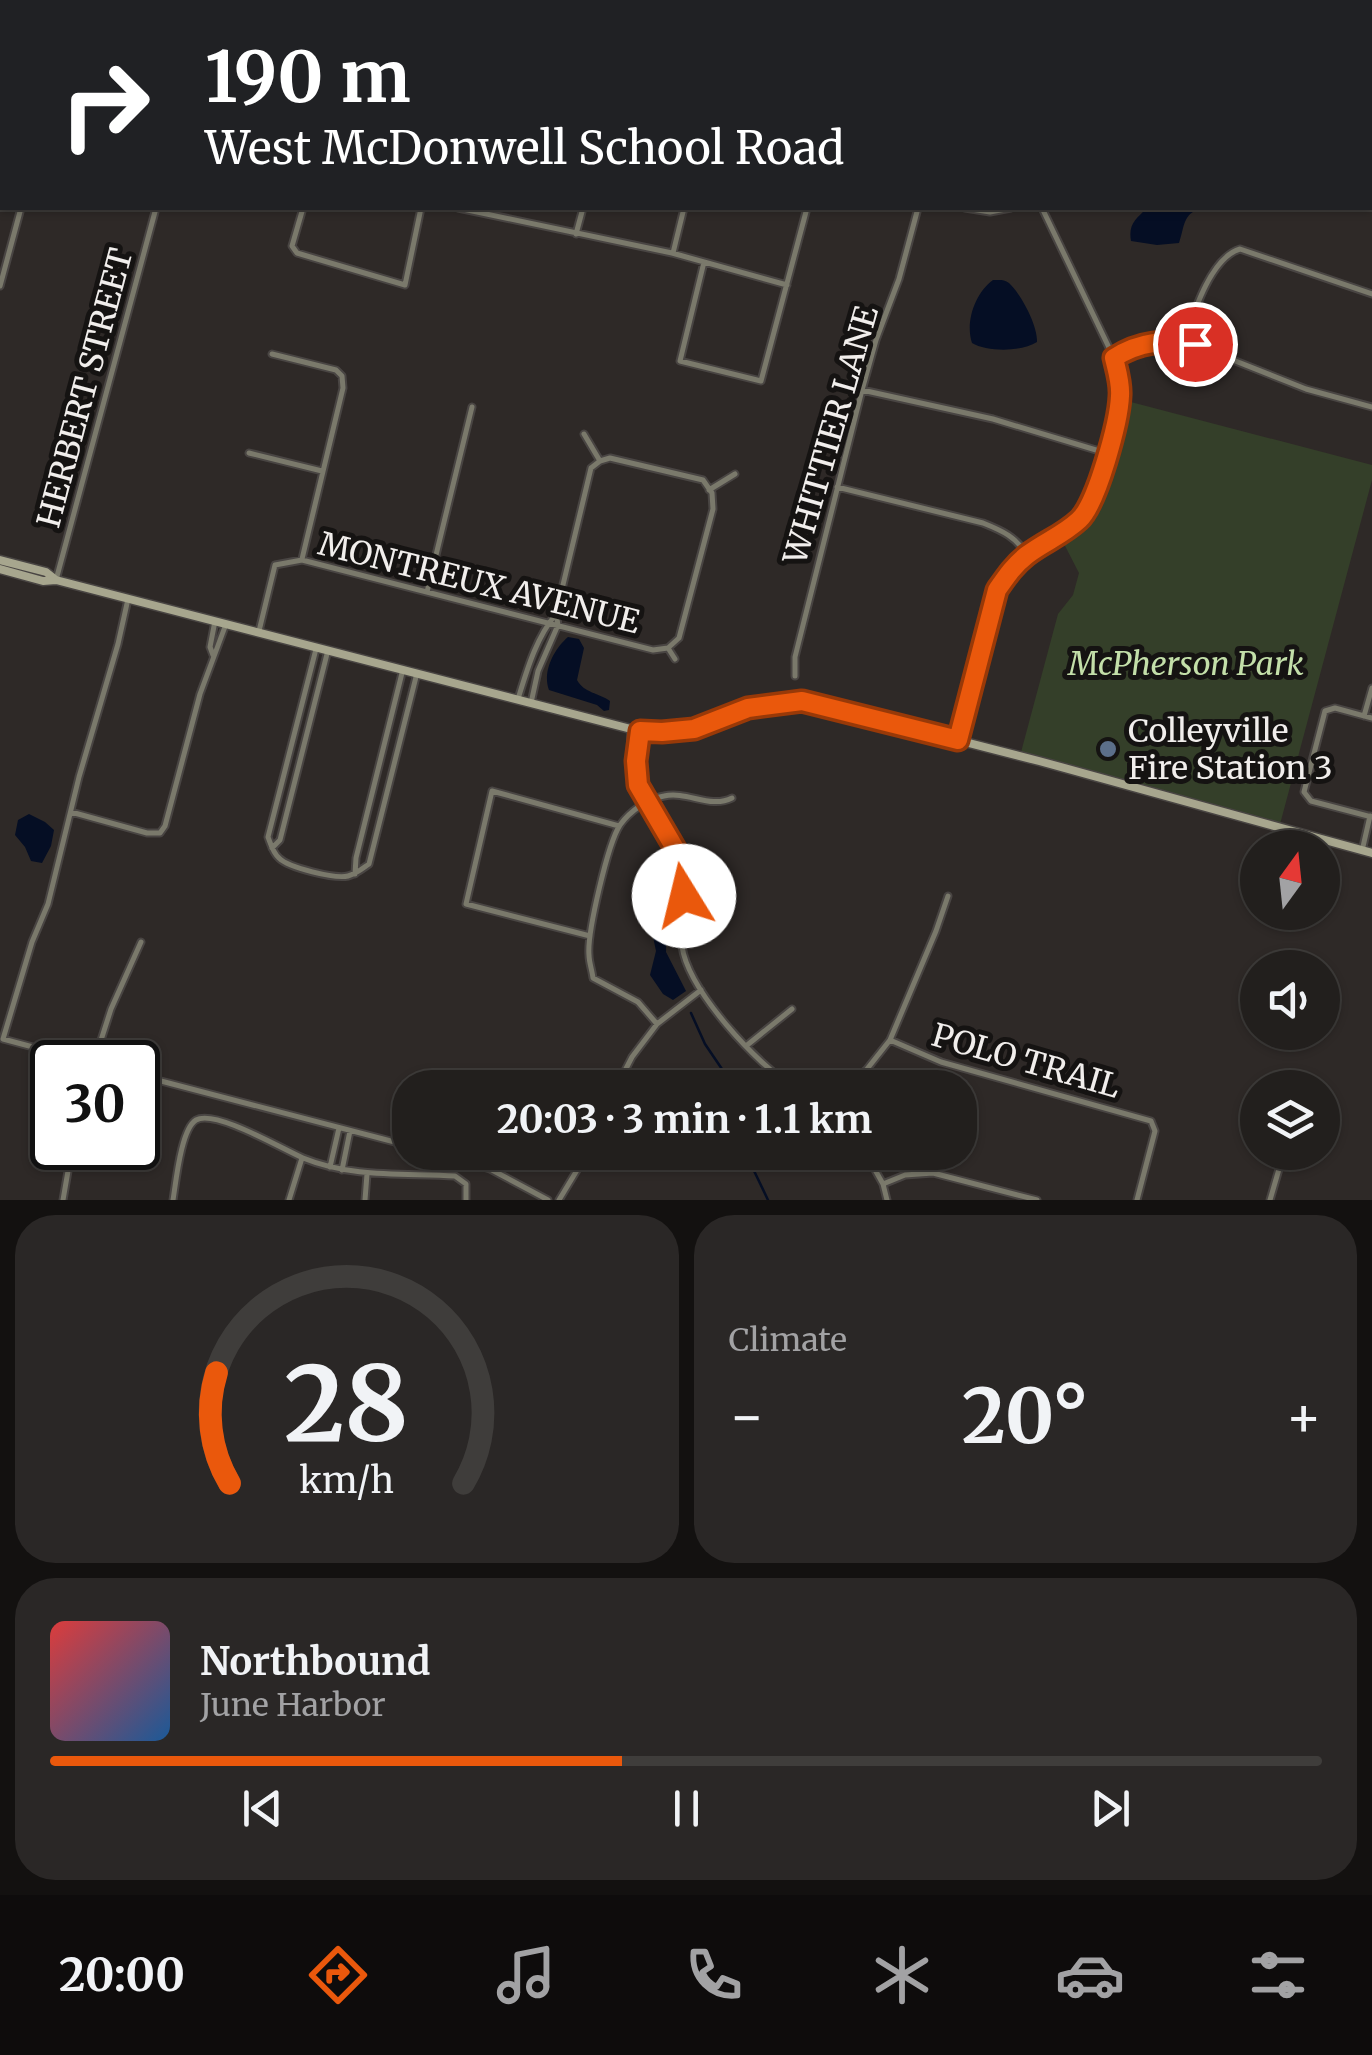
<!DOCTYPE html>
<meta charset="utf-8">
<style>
body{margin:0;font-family:Merriweather,serif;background:#2a2726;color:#f1f3f6;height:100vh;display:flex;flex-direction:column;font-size:38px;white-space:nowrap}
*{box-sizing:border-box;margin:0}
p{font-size:32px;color:#a2a2a4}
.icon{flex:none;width:55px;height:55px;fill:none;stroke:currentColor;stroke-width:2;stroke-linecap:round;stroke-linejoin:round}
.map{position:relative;height:1200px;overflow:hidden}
.sheet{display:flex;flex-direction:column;gap:15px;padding:15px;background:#131110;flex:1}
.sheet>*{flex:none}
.top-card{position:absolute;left:0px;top:0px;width:1372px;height:210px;box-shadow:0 2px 8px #0004,0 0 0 2px #3f3d3b;background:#202124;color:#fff;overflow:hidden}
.needle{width:65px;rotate:15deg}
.fabs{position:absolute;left:1240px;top:830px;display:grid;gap:20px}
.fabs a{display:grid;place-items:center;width:100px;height:100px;border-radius:50%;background:#221f1d;box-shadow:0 2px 8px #0004,0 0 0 2px #3f3d3b;font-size:50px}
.speed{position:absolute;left:30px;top:1040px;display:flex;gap:20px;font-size:50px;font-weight:700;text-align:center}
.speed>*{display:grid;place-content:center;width:130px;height:130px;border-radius:50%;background:#221f1d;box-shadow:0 2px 8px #0004,0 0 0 2px #3f3d3b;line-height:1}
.speed .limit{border:5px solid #111;border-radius:15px;background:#fff;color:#111}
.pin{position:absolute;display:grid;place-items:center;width:85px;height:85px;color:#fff;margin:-42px;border:5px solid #fff;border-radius:50%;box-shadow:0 2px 10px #0007}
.me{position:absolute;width:110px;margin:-55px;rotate:351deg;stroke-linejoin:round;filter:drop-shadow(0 0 8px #0008)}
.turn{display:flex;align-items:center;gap:35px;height:210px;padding:0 40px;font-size:45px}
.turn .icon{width:130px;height:130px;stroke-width:2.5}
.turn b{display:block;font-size:70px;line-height:85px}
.big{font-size:75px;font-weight:700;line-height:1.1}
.sheet .widget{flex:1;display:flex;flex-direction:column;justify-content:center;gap:15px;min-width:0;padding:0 35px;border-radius:40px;background:#2a2726}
.sheet .dial{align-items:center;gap:0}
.dial svg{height:260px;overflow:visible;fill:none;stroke:#3f3d3b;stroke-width:7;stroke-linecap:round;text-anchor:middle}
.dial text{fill:#f1f3f6;stroke:none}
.song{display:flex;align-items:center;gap:30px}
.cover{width:120px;height:120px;border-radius:15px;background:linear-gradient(135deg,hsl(0 70% 55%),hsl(210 70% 35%))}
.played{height:10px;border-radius:5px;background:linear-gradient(90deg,#ea580c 45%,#3f3d3b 45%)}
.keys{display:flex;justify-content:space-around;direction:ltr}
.heat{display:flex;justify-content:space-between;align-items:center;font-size:55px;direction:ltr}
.sheet .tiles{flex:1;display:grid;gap:15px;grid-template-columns:1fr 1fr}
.widget:last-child{grid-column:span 2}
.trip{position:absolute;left:392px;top:1070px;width:585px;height:100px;border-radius:40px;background:#221f1d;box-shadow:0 2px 8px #0004,0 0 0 2px #3f3d3b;font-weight:700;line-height:100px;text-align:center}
.menu{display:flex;height:160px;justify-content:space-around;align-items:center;background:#0e0c0c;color:#a2a2a4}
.menu .icon{width:70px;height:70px}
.menu .active{color:#ea580c}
.menu b{font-size:45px;color:#f1f3f6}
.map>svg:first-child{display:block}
.green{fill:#343f29}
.water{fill:#050e24}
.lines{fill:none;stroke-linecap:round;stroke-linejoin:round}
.stream{stroke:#050e24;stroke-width:2.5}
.minor-casing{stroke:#494543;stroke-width:9}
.secondary-casing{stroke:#494543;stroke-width:11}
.minor{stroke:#7a796b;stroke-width:5}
.secondary{stroke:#a7a68e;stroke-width:8}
.route-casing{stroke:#983908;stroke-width:25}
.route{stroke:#ea580c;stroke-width:18}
.service-dot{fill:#5c6f8a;stroke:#151312;stroke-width:4}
.labels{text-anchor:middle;stroke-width:10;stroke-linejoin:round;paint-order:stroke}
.street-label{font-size:32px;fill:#f1eeec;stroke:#151312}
.park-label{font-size:32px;font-style:italic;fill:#c3dfa9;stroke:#151312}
.poi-label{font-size:32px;fill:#f1eeec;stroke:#151312;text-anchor:start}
</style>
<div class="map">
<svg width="1372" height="1200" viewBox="0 0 1372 1200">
<rect width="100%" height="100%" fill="#2e2927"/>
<!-- green -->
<path class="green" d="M1127,401L1372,465V480L1279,828L1020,756L1058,614L1073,595L1079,573L1062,540L1087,520L1102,494Z"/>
<!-- water -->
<path class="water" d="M1147,208H1202C1182,214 1185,226 1179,243L1157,245L1131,241C1128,224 1136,219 1147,208Z
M993,280C999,280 1004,279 1009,283C1021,294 1038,326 1037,342C1022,352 987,352 972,343C965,322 975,293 993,280Z
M568,637L579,639L584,648L577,680C584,693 599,693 610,701L609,710L604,711L597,705L549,690C542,672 554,649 568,637Z
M29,814L45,822L54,830L51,846L42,863L31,861L25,847L15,835L18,820Z
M655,861H660L666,874L668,886L665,899L667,911L666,952L686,991L673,1000L663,994L650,975L656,951L652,932L655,915L645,893L649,869Z"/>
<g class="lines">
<!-- stream -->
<path class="stream" d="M691,1013L705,1044L726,1075L730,1088
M745,1152L768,1200"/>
<!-- minor casing -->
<g class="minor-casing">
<path id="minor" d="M514,0L515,2
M621,0V2
M722,0V2
M94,2L95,0
M341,2V0
M862,2L863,0
M0,95L2,96
M1370,179H1372
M303,208L292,246L297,253L405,285L421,208
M458,208L672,253L787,285
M965,208L990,212L1011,208
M576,234L583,208
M673,253L684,208
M704,262L680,361L761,381L807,208
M0,286L21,208
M1184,342C1193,315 1210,258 1240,249L1372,294
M272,354L336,370L342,376L343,388L302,559
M1115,357C1140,341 1166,339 1195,345L1306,389L1372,407
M862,390L993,419L1106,453
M584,434L600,461
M249,453L322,471
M837,487L983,523C1003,531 1016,537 1027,555
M709,490L735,474
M56,580L156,208
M427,592L472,407
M556,614L591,468L600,461L610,458L703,480L712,493L713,509L679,638L668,648
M259,631L275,565L302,560L653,650L668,648
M668,648L675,659
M316,649L268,837C271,845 273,853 279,858C289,868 335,879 348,876C356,874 362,869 369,864L417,673
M213,655L210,647L215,621
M795,676V657L862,390L876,340L899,279L918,208
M518,699C527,670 536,638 556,614L558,625L538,671L531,703
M1364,716L1372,688
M1372,718L1335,708L1325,711L1304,792L1311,801L1372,817
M631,729L630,754C639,766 636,782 643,796C655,819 675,837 682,862C689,890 678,918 682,946C688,990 757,1065 795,1088
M958,740L997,591C1006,577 1014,565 1027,555C1044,542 1063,535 1079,520C1097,504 1119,422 1120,396C1121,383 1117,371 1114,358L1042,208
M635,761L640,731
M71,812L147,833H160L165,826L200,694L226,624
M272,848L280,840L328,650
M1362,851L1370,816
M355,874L356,858L403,669
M590,936L466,904L492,791L619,826
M657,1024L638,1002L593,978C592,970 589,962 589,955C587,933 608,843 620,825C630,811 647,799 664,796C688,791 710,809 732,798
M3,1039L32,942L48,904L79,777L118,644L128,599
M3,1039L89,1062
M890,1040L941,1062L1151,1121L1155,1131L1137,1200
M746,1046L792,1009
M94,1062L111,1009L141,942
M138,1075L410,1146
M616,1088L632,1057L657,1024L701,990
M846,1088L867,1069L890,1040L936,931L948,896
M431,1152L490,1169L548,1200
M865,1152L883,1184L887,1200
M330,1167L339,1128
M342,1170L350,1131
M883,1184L905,1175L933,1173L1037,1200
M63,1200L72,1148
M173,1200C176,1182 181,1129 196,1120C215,1109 282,1149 303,1158C352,1178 403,1173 455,1176L466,1184V1200
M289,1200L302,1158
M365,1200L367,1174
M559,1200L588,1152
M1270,1200L1284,1152"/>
</g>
<!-- secondary casing -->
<g class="secondary-casing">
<path id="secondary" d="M0,560L46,572L56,580L631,729C652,733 675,733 696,728C709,725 721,718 734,713C758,704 787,699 813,703L1039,761L1372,853
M0,569L43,581L56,580"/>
</g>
<!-- minor -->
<use href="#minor" class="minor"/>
<!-- secondary -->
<use href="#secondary" class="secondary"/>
</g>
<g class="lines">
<!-- route casing -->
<g class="route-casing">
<path id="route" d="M684,896V880L680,857L638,785L636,761L640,731L662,732L694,729L748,708L802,701L958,740L997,590C1006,577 1014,565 1027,555C1044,542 1063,535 1079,520C1097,504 1119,421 1120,396C1121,383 1117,371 1114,358C1140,341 1165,340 1195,344"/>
</g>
<!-- route -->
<use href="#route" class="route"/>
</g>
<!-- markers -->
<circle class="service-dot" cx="1108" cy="749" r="10"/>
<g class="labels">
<!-- street labels -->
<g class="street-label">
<text transform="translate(85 388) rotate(-75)" y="11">HERBERT STREET</text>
<text transform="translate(831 435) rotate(-74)" y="11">WHITTIER LANE</text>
<text transform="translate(479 583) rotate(14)" y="11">MONTREUX AVENUE</text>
<text transform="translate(1026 1061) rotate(16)" y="11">POLO TRAIL</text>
</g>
<!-- park labels -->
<g class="park-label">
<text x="1186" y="675">McPherson Park</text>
</g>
<!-- poi labels -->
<g class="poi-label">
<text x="1128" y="742">Colleyville<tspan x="1128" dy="37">Fire Station 3</tspan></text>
</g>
</g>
</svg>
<div class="fabs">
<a><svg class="needle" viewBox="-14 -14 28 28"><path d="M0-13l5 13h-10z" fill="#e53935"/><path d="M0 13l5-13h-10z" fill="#a2a2a4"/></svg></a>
<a><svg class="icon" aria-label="sound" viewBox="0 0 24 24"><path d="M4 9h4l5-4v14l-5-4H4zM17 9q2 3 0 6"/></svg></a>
<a><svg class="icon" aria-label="layers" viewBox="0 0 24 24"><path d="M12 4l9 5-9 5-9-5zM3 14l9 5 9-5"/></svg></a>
</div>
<div class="speed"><div class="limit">30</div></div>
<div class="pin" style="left:1195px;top:344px;background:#d93025"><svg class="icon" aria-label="arrive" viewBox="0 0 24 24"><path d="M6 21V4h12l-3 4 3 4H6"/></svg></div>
<svg class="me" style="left:684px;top:896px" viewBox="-20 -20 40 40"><circle r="19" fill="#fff"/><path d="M0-13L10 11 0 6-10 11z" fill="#ea580c"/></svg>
<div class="trip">20:03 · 3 min · 1.1 km</div>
<div class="top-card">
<div class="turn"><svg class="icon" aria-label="right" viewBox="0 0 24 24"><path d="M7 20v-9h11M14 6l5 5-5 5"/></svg><div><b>190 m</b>West McDonwell School Road</div></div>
</div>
</div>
<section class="sheet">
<div class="tiles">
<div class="widget dial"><svg viewBox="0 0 100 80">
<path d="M14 69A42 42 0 1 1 86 69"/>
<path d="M14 69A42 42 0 0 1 10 35" stroke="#ea580c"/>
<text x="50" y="56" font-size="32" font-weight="700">28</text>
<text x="50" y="72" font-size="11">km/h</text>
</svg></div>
<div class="widget"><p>Climate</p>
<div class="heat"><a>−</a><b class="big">20°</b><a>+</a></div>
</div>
<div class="widget">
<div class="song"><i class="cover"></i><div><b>Northbound</b><p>June Harbor</p></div></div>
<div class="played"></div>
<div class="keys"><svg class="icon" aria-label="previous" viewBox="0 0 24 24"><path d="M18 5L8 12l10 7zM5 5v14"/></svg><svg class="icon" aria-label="pause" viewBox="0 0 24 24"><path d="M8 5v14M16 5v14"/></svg><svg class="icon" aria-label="next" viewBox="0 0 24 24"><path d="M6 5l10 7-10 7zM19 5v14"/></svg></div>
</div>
</div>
</section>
<nav class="menu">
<b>20:00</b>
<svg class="icon active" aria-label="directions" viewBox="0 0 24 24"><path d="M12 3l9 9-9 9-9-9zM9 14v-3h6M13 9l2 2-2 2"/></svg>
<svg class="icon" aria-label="music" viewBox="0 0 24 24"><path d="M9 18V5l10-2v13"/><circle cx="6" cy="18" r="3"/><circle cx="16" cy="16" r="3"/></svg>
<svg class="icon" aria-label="phone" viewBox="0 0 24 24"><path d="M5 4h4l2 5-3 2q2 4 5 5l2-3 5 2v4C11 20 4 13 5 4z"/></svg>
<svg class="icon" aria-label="climate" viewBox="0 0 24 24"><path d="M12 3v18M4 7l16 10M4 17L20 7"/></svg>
<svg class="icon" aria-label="car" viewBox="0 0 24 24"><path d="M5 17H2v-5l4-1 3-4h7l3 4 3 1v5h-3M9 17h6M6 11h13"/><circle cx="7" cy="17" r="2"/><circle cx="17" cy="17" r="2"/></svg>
<svg class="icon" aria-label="filters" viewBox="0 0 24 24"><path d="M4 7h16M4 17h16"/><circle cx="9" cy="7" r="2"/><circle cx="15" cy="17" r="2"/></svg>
</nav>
